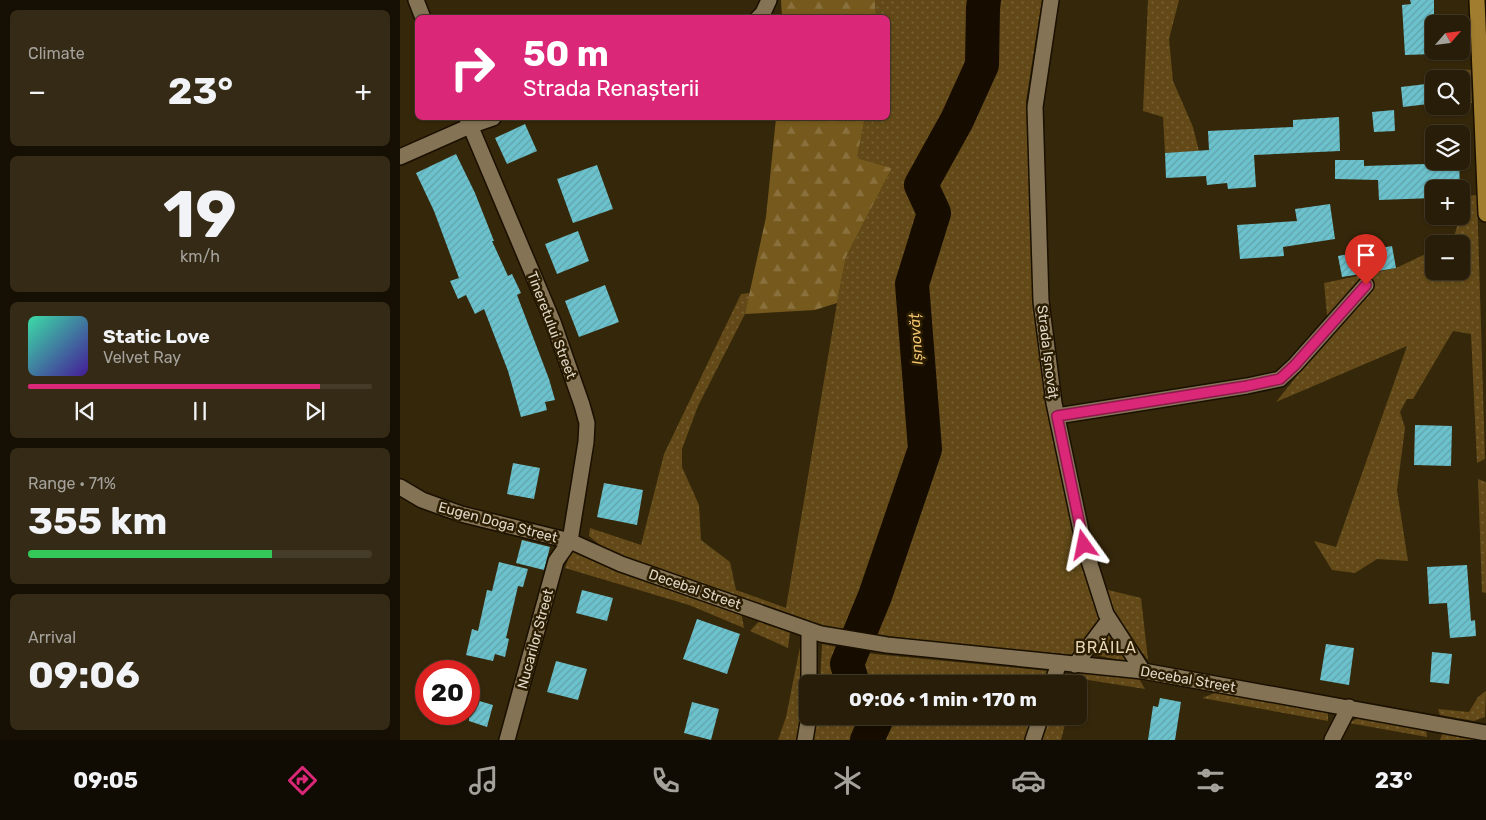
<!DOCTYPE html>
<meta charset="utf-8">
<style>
body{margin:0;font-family:Rubik,sans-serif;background:#342a16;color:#f1f3f6;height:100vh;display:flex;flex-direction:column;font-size:19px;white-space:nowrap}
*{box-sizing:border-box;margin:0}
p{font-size:16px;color:#a5a29c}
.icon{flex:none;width:28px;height:28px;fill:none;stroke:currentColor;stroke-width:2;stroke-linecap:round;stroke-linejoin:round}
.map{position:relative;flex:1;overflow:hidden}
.details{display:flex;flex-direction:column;gap:10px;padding:10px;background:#161004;width:400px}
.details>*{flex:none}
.hud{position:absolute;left:15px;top:15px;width:475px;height:105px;border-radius:8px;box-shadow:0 1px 4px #0004,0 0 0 1px #443b29;background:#db2777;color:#fff;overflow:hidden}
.needle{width:32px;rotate:62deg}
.controls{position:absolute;left:1025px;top:15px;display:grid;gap:10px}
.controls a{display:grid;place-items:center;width:45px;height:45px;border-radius:8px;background:#281d08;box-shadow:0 1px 4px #0004,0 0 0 1px #443b29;font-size:25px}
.speed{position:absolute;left:15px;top:660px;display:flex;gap:10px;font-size:25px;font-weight:700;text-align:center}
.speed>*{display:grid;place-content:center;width:65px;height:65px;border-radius:50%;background:#281d08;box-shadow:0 1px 4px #0004,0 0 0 1px #443b29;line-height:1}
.speed .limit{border:8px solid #d22;background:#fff;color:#111}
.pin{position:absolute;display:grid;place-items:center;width:42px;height:42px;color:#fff;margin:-51px -21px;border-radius:50% 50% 50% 0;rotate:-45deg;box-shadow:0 0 5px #0007}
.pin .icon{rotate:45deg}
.me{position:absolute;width:55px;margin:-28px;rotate:348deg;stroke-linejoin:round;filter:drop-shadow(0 0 4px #0008)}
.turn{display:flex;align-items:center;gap:18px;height:105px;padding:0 25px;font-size:22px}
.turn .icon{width:65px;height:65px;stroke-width:2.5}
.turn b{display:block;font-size:35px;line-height:42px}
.big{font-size:38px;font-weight:700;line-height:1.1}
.details .tile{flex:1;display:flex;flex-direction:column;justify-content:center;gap:8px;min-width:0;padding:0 18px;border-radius:8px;background:#342a16}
.details .dial{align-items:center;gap:0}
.dial b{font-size:65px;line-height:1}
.song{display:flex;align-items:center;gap:15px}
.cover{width:60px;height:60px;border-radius:8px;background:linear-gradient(135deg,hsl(160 70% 55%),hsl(260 70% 35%))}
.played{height:5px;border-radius:2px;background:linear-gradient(90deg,#db2777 85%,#443b29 85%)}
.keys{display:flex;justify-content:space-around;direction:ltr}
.heat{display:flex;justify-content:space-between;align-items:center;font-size:28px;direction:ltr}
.charge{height:8px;border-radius:4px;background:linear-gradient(90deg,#34c759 71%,#443b29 0)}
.trip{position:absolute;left:399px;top:675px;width:288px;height:50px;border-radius:8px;background:#281d08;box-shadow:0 1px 4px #0004,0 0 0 1px #443b29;font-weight:700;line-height:50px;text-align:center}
.dock{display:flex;height:80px;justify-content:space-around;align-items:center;background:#100c03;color:#a5a29c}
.dock .icon{width:35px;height:35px}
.dock .selected{color:#db2777}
.dock b{font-size:22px;color:#f1f3f6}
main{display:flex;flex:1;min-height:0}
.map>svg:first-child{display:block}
.grass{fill:url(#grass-dots)}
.forest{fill:url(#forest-firs)}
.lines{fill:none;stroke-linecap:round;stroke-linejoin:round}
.river{stroke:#160d00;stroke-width:34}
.building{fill:url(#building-hatch)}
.minor-casing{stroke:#1a1000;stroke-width:18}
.major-casing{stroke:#1a1000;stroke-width:18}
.minor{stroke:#847355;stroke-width:15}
.major{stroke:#a07d2f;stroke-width:15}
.route-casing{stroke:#8e194d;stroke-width:12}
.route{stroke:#db2777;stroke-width:9}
.labels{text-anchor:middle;stroke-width:5;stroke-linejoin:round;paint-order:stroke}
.street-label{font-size:14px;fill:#e0d7c7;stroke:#2b1d01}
.water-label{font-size:15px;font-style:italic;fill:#f0c46f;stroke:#2b1d01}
.quarter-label{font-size:16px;letter-spacing:1px;fill:#e7d5b4;stroke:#2b1d01}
</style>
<main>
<section class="details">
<div class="tile"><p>Climate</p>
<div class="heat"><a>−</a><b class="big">23°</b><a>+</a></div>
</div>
<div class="tile dial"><b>19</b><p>km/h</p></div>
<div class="tile">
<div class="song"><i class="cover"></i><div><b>Static Love</b><p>Velvet Ray</p></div></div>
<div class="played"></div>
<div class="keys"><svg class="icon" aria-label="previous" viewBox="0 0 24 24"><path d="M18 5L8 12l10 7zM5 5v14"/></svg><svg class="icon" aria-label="pause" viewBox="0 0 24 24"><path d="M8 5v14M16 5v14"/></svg><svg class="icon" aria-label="next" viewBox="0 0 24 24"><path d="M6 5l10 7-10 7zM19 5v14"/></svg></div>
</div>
<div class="tile"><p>Range · 71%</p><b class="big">355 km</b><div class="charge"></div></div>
<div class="tile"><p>Arrival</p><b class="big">09:06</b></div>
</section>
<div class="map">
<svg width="1086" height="740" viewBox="0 0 1086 740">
<defs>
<pattern id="grass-dots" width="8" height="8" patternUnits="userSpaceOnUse" patternTransform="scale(1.25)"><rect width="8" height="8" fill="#624917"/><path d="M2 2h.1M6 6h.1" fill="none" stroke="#786237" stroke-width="1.8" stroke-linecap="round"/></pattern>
<pattern id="forest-firs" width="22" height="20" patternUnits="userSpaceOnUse" patternTransform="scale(1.25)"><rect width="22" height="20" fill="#76591c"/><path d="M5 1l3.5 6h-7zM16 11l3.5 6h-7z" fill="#89703c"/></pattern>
<pattern id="building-hatch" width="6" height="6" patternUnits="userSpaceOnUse" patternTransform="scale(1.25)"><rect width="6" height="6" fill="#6bc2cd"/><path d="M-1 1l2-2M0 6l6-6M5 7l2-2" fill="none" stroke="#61a2a9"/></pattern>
</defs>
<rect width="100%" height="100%" fill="#35270a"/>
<!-- grass -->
<path class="grass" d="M475,0H642L626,101L632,257L647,395L669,509L699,619L674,655L493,639L427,628L372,611L206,550L189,536L190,528L241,545L264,454L341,294L350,293L345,314L298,406L282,449V467L299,505L301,540L330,562L336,590L386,608L437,303L446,257L492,168L457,158L465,118H488V18L476,17Z
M748,0H779L769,39L773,81L793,127L799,151L765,153L763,117L743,111Z
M1060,16L1070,17V49H1061Z
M1060,69L1071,70L1072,103L1061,104Z
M1077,195L1085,459L1077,463L1071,334L1053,331L1013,399H1007L1000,412L1005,428L997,490L1008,561L977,559L955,573L932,570L914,541L936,547L1007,346L876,402L929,336L924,283L996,268L1034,250V271H1061V244H1047C1055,239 1058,226 1058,216H1061V196Z
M1078,479L1086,482V593L1082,592Z
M171,551L341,612L344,628L289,605L165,568Z
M704,589L741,598L748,660L712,613Z
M362,618L390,632L388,648L350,631Z
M709,632L731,663L692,654Z
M401,642L404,686L399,740H378L386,717Z
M422,644L474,654L649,671L645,684H420Z
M684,670L738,677L745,689L676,678L675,684H663C667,676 676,673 684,670Z
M1086,691L1085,717L1074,721L1040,715L1038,709L1069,712L1078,697Z
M815,693L928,712V721L802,698Z
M418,716H633L625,740H413Z
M646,716H667L661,740H638Z
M958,718L1026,728L1027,737L949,723Z
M1043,732L1077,740H1040Z"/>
<!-- forest -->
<path class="forest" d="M381,0H475L476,17H382Z
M376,118H465L457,158L492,168L446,257L437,303L415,310L345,314L366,217Z"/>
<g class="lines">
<!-- river -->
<path class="river" d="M453,684L447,664L475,596L525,449L512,284L534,213L521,185L557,120L582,65L583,8L584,0
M467,740L478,716"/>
</g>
<!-- building -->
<path class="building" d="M1010,0H1034V54L1005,55L1002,5L1011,4Z
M1026,84L1028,104L1003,107L1001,87Z
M994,110L995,131L974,132L972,112Z
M939,117L940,151L854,155L856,187L828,189L827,183L807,185L806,176L766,178L765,153L809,150L808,131L893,127V120Z
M125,124L137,151L107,164L95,138Z
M56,154L75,193L94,241H92L108,276L112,274L121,293L117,295L149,379L155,400L145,402L147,410L121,417L108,371L84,309L75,314L66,295L58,299L50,281L59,278L34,211L16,173Z
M935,160H964V166L1025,164V161H1059L1060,189H1034V198L979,200L978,180L935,179Z
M197,165L213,209L173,223L157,179Z
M930,204L935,239L883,247L884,256L840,259L837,225L897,221L895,209Z
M178,231L189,261L157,274L145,244Z
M992,246L996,268L942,277L938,256Z
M205,285L219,322L179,337L165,301Z
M1015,425L1052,426L1051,466L1014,465Z
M113,463L140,468L134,499L107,494Z
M204,483L243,490L237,525L197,517Z
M122,540L150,547L144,570L116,563Z
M99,562L128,569L123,587L118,586L106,638L109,639L105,657L95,654L93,661L66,655L72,629L78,631L87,590L92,591Z
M1067,565L1071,621L1075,620L1076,636L1050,638L1047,603L1029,604L1027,567Z
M182,590L213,598L207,621L176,613Z
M297,619L340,634L327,674L283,659Z
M926,644L954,648L949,685L920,680Z
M1032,652L1052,654L1049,684L1030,682Z
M156,661L187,669L178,700L147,692Z
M69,698L93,705L87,727L69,721Z
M760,698L781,702L775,740H748L753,706L758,707Z
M292,702L319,709L311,740L284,733Z"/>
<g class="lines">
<!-- minor casing -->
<g class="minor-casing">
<path id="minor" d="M16,0L23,18
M651,0L635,107L641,301L654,403L684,545L706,614L743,671
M358,18L363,13L369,0
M67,118L153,322L182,405L187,423L186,442L170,541L156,561L107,740
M0,157L70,126L93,118
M657,416L847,386L880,379L895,365L966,285
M0,487L22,500L61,514L170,541L221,564L421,634L487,645L743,671L1086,733
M409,631V684
M675,665L709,620
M652,684L659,663
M405,740L409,716
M633,740L641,716
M932,740L949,707"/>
</g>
<!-- major casing -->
<g class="major-casing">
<path id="major" d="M1077,0L1086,214"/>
</g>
<!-- minor -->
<use href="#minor" class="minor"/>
<!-- major -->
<use href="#major" class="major"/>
</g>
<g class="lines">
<!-- route casing -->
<g class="route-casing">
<path id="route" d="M684,545L657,416L847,386L880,379L895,365L966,285"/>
</g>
<!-- route -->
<use href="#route" class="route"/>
</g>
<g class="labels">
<!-- street labels -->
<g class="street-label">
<text transform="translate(152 325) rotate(69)" y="5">Tineretului Street</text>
<text transform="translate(648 352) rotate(83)" y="5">Strada Ișnovăț</text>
<text transform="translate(98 522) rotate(15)" y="5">Eugen Doga Street</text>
<text transform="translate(295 589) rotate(19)" y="5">Decebal Street</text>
<text transform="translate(135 639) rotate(-75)" y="5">Nucarilor Street</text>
<text transform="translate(788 679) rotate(10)" y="5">Decebal Street</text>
</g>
<!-- water labels -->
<g class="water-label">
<text transform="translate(516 339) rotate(-94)" y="5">Ișnovăț</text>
</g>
<!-- quarter labels -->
<g class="quarter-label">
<text x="706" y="653">BRĂILA</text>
</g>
</g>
</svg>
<div class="controls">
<a><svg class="needle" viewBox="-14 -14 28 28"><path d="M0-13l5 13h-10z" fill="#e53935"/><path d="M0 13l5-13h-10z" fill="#a5a29c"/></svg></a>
<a><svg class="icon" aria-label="search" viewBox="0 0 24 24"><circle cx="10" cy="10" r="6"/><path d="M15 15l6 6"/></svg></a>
<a><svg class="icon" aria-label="layers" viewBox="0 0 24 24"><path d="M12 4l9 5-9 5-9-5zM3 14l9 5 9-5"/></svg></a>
<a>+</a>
<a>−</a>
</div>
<div class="speed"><div class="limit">20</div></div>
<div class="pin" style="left:966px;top:285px;background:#d93025"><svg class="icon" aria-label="arrive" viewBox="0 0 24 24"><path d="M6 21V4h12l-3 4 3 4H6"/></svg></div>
<svg class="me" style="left:684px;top:545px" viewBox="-20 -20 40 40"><path d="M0-17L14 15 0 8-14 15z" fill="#db2777" stroke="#fff" stroke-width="4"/></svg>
<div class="trip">09:06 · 1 min · 170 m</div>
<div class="hud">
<div class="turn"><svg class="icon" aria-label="right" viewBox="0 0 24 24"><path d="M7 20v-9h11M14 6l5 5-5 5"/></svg><div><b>50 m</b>Strada Renașterii</div></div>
</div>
</div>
</main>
<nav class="dock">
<b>09:05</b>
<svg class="icon selected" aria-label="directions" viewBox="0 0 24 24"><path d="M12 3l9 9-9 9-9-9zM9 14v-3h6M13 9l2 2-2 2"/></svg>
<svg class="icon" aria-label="music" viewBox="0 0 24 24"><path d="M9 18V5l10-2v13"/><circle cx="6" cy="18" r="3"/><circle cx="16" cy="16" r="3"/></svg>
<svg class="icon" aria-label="phone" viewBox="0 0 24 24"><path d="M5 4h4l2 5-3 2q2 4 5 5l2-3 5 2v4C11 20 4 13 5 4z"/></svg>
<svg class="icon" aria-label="climate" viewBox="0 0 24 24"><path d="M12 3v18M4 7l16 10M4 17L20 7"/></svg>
<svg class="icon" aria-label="car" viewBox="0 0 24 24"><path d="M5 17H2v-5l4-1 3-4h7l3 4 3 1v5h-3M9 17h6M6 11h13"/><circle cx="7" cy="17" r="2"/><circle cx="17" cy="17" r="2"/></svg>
<svg class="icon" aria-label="filters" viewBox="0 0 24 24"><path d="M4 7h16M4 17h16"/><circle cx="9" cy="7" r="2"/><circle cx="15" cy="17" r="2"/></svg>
<b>23°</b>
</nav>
